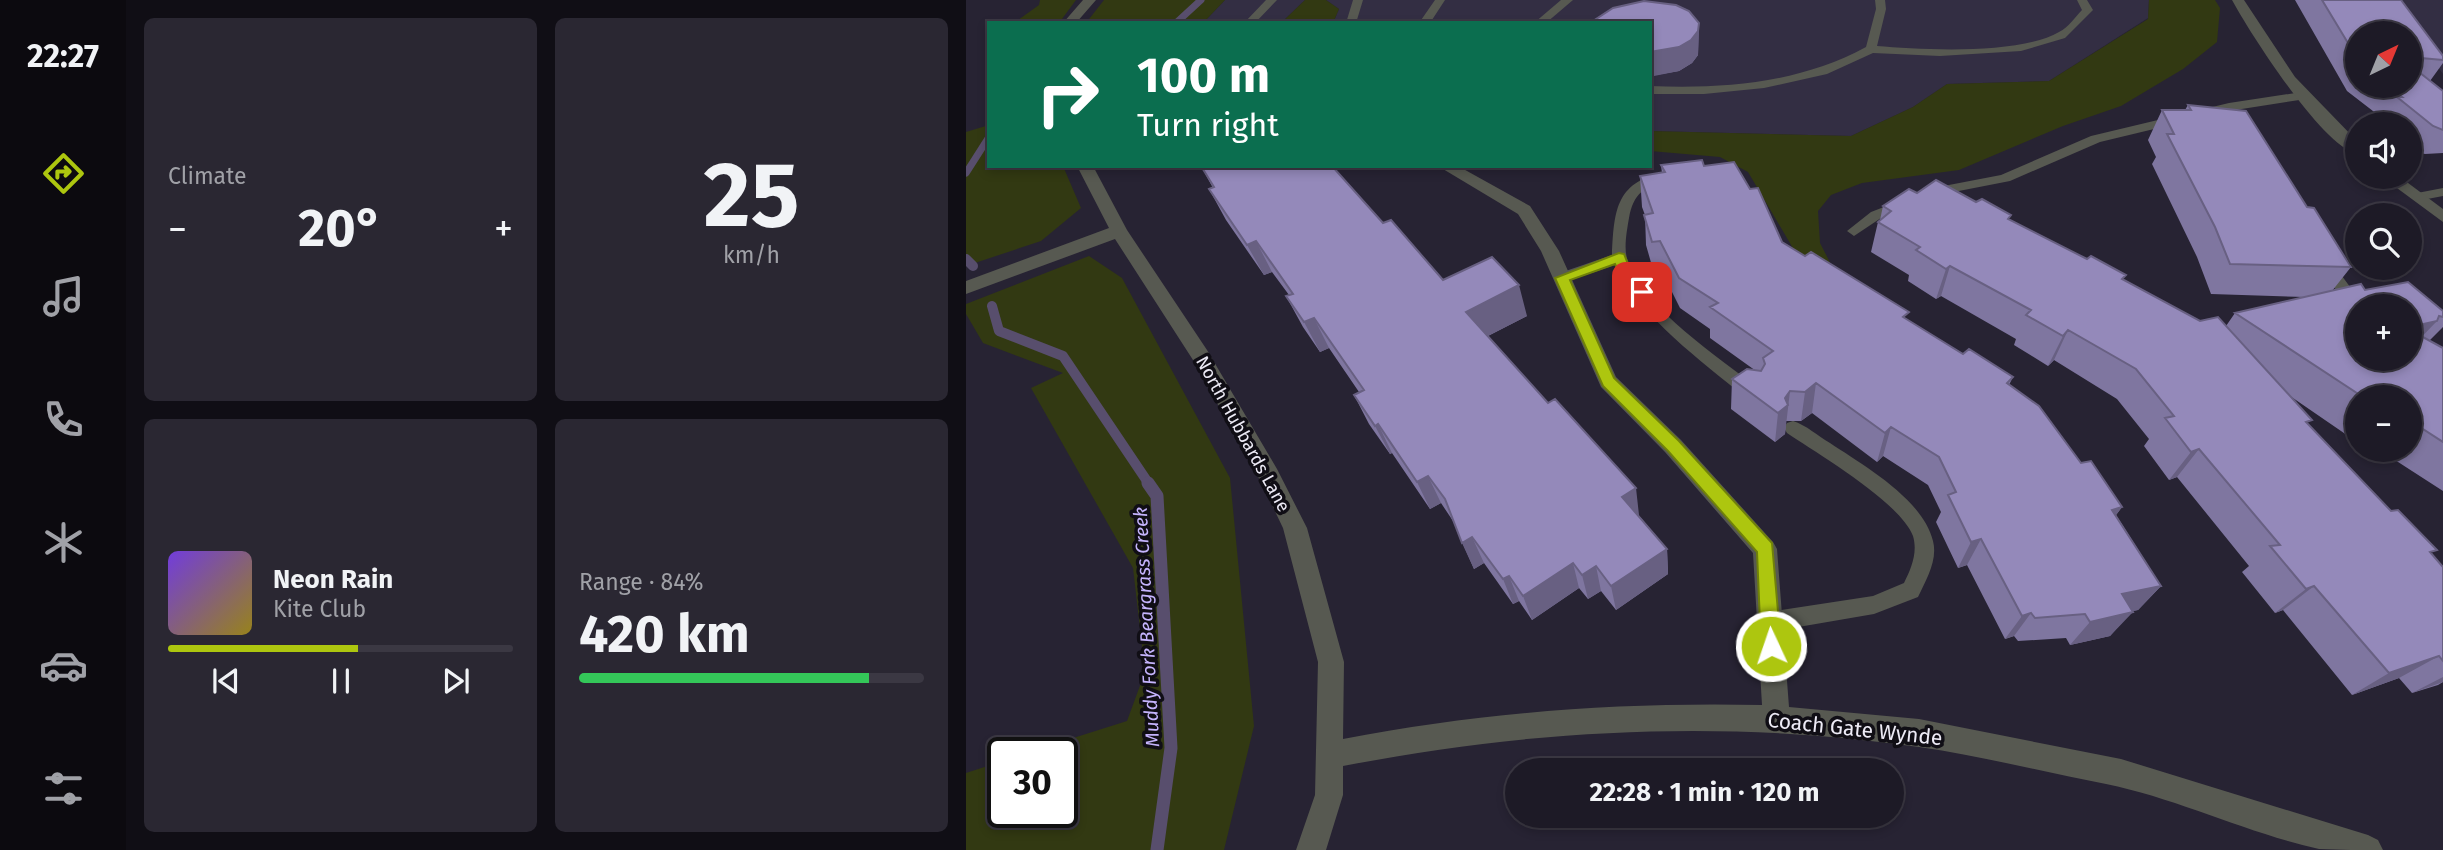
<!DOCTYPE html>
<meta charset="utf-8">
<style>
body{margin:0;font-family:"Fira Sans",sans-serif;background:#2a2732;color:#f1f3f6;height:100vh;display:flex;flex-direction:column;font-size:26px;white-space:nowrap}
*{box-sizing:border-box;margin:0}
p{font-size:23px;color:#a0a1a7}
.icon{flex:none;width:38px;height:38px;fill:none;stroke:currentColor;stroke-width:2;stroke-linecap:round;stroke-linejoin:round}
.map{position:relative;flex:1;overflow:hidden}
.panel{display:flex;flex-direction:column;gap:18px;padding:18px;background:#100e15;width:840px}
.panel>*{flex:none}
.banner{position:absolute;left:21px;top:21px;width:665px;height:147px;border-radius:0px;box-shadow:0 4px 10px #0003,0 0 0 2px #3b3843;background:#0b6e4f;color:#fff;overflow:hidden}
.needle{width:46px;rotate:43deg}
.controls{position:absolute;left:1379px;top:21px;display:grid;gap:14px}
.controls a{display:grid;place-items:center;width:77px;height:77px;border-radius:50%;background:#1d1a26;box-shadow:0 4px 10px #0003,0 0 0 2px #3b3843;font-size:35px}
.speed{position:absolute;left:21px;top:737px;display:flex;gap:14px;font-size:35px;font-weight:700;text-align:center}
.speed>*{display:grid;place-content:center;width:91px;height:91px;border-radius:50%;background:#1d1a26;box-shadow:0 4px 10px #0003,0 0 0 2px #3b3843;line-height:1}
.speed .limit{border:4px solid #111;border-radius:10px;background:#fff;color:#111}
.pin{position:absolute;display:grid;place-items:center;width:60px;height:60px;color:#fff;margin:-30px;border-radius:14px;box-shadow:0 4px 10px #0006}
.me{position:absolute;width:77px;margin:-38px;rotate:357deg;stroke-linejoin:round;filter:drop-shadow(0 0 5px #0008)}
.turn{display:flex;align-items:center;gap:24px;height:147px;padding:0 35px;font-size:32px}
.turn .icon{width:91px;height:91px;stroke-width:2.5}
.turn b{display:block;font-size:49px;line-height:60px}
.big{font-size:52px;font-weight:700;line-height:1.1}
.panel .widget{flex:1;display:flex;flex-direction:column;justify-content:center;gap:10px;min-width:0;padding:0 24px;border-radius:10px;background:#2a2732}
.panel .dial{align-items:center;gap:0}
.dial b{font-size:91px;line-height:1}
.song{display:flex;align-items:center;gap:21px}
.cover{width:84px;height:84px;border-radius:10px;background:linear-gradient(135deg,hsl(260 70% 55%),hsl(50 70% 35%))}
.played{height:7px;border-radius:4px;background:linear-gradient(90deg,#adc60f 55%,#3b3843 55%)}
.keys{display:flex;justify-content:space-around;direction:ltr}
.heat{display:flex;justify-content:space-between;align-items:center;font-size:38px;direction:ltr}
.charge{height:10px;border-radius:5px;background:linear-gradient(90deg,#34c759 84%,#3b3843 0)}
.panel .tiles{flex:1;display:grid;gap:18px;grid-template-columns:repeat(2,1fr)}
.trip{position:absolute;left:539px;top:758px;width:399px;height:70px;border-radius:35px;background:#1d1a26;box-shadow:0 4px 10px #0003,0 0 0 2px #3b3843;font-weight:700;line-height:70px;text-align:center}
main{display:flex;flex:1;min-height:0}
.dock{display:flex;flex-direction:column;width:126px;justify-content:space-around;align-items:center;background:#0c0a0f;color:#a0a1a7}
.dock .icon{width:49px;height:49px}
.dock .current{color:#adc60f}
.dock b{font-size:32px;color:#f1f3f6}
.map>svg:first-child{display:block}
.built{fill:#332e43}
.green{fill:#323912}
.lines{fill:none;stroke-linecap:round;stroke-linejoin:round}
.stream-far2{stroke:#584e6d;stroke-width:7}
.stream-far1{stroke:#584e6d;stroke-width:10}
.stream{stroke:#584e6d;stroke-width:13}
.lane{fill:#575951;fill-rule:evenodd}
.street{fill:#575951;fill-rule:evenodd}
.wall{fill:#7f76a0;fill-rule:evenodd}
.shaded-wall{fill:#686082}
.building{fill:#9489ba;stroke:#686082;stroke-width:2}
.route{fill:#adc60f;stroke:#70810a;stroke-width:2}
.labels{text-anchor:middle;stroke-width:7;stroke-linejoin:round;paint-order:stroke}
.street-label{font-size:18px;fill:#edebf6;stroke:#100e15}
.water-label{font-size:19px;font-style:italic;fill:#c5b4fd;stroke:#100e15}
.near-street-label{font-size:21px;fill:#edebf6;stroke:#100e15}
</style>
<main>
<nav class="dock">
<b>22:27</b>
<svg class="icon current" aria-label="directions" viewBox="0 0 24 24"><path d="M12 3l9 9-9 9-9-9zM9 14v-3h6M13 9l2 2-2 2"/></svg>
<svg class="icon" aria-label="music" viewBox="0 0 24 24"><path d="M9 18V5l10-2v13"/><circle cx="6" cy="18" r="3"/><circle cx="16" cy="16" r="3"/></svg>
<svg class="icon" aria-label="phone" viewBox="0 0 24 24"><path d="M5 4h4l2 5-3 2q2 4 5 5l2-3 5 2v4C11 20 4 13 5 4z"/></svg>
<svg class="icon" aria-label="climate" viewBox="0 0 24 24"><path d="M12 3v18M4 7l16 10M4 17L20 7"/></svg>
<svg class="icon" aria-label="car" viewBox="0 0 24 24"><path d="M5 17H2v-5l4-1 3-4h7l3 4 3 1v5h-3M9 17h6M6 11h13"/><circle cx="7" cy="17" r="2"/><circle cx="17" cy="17" r="2"/></svg>
<svg class="icon" aria-label="filters" viewBox="0 0 24 24"><path d="M4 7h16M4 17h16"/><circle cx="9" cy="7" r="2"/><circle cx="15" cy="17" r="2"/></svg>
</nav>
<section class="panel">
<div class="tiles">
<div class="widget"><p>Climate</p>
<div class="heat"><a>−</a><b class="big">20°</b><a>+</a></div>
</div>
<div class="widget dial"><b>25</b><p>km/h</p></div>
<div class="widget">
<div class="song"><i class="cover"></i><div><b>Neon Rain</b><p>Kite Club</p></div></div>
<div class="played"></div>
<div class="keys"><svg class="icon" aria-label="previous" viewBox="0 0 24 24"><path d="M18 5L8 12l10 7zM5 5v14"/></svg><svg class="icon" aria-label="pause" viewBox="0 0 24 24"><path d="M8 5v14M16 5v14"/></svg><svg class="icon" aria-label="next" viewBox="0 0 24 24"><path d="M6 5l10 7-10 7zM19 5v14"/></svg></div>
</div>
<div class="widget"><p>Range · 84%</p><b class="big">420 km</b><div class="charge"></div></div>
</div>
</section>
<div class="map">
<svg width="1477" height="850" viewBox="0 0 1477 850">
<rect width="100%" height="100%" fill="#272333"/>
<!-- built -->
<path class="built" d="M259,0H339L315,23H237Z
M360,0H1183L1182,18L1083,81L981,84L947,107L885,136L684,131V23H367L373,9Z
M1424,0H1477V74Z"/>
<!-- green -->
<path class="green" d="M74,0H110L93,23H48L73,5Z
M138,0H259L237,23H120Z
M339,0H360L373,9L367,23H315Z
M1183,0H1249L1254,8L1251,42L1217,69L1155,106L1097,126L993,170L896,183L865,195L852,211L854,243L872,278L828,250L782,172L754,157L684,151V131L885,136L947,107L981,84L1083,81L1182,19Z
M23,125V166H97L115,208L75,241L0,266V132Z
M123,256L156,278L264,478L288,726L258,850H0V773L37,761V812H96V752H63L161,721L179,672L167,568L65,388L97,373L17,343L0,314V304Z"/>
<g class="lines">
<!-- stream-far2 -->
<path class="stream-far2" d="M210,23L235,0
M0,173L23,137"/>
<!-- stream-far1 -->
<path class="stream-far1" d="M0,259L7,266
M26,306L33,331L97,356L183,484"/>
<!-- stream -->
<path class="stream" d="M182,483L191,496L205,748L191,850"/>
<!-- lane -->
<path class="lane" d="M300,0H311L289,23H278Z
M387,0H397L390,23H380Z
M469,0H479L464,23H453Z
M595,0H607L580,23H568Z
M909,0H919L920,9L911,46C957,50 1054,55 1093,32C1103,27 1109,17 1116,10L1111,0H1121L1127,10L1099,38L1055,51L974,56L907,53L861,74L798,88L738,94H684V86C758,89 834,83 900,47L910,9Z
M1336,92L1340,93V99L1263,111L1134,142L1044,181L962,197L955,193L962,189L1035,175L1125,136L1263,103Z
M697,173L702,174V180C679,185 667,194 663,218C661,230 657,250 662,261C682,312 750,355 792,388L794,393L792,398H780C732,358 679,321 649,265L596,283L588,278L591,274L646,255C648,213 649,182 697,173Z
M1477,188V196L1451,201L1444,197L1446,194Z
M936,200L943,204L941,207L915,218L888,236L881,231L905,212Z
M1360,260L1365,261L1398,306H1391V313L1385,312L1353,265Z
M827,421C840,425 852,436 864,443C897,465 957,499 967,541C972,560 960,580 952,597L908,614L803,632L796,629L793,622L796,615L803,612L907,596L938,583C945,569 952,553 947,536C934,502 852,454 821,433L818,428L821,423Z"/>
<!-- street -->
<path class="street" d="M117,0H130L110,23H97Z
M1266,0H1278L1329,77L1391,141V154C1356,146 1284,33 1266,0Z
M111,166H127L161,230L241,350L311,469L341,528L378,662L377,739C517,712 654,702 796,705L787,553L699,452L635,387L575,251L552,214L472,166H492L564,206L593,251L650,377L715,440L807,542L811,549L823,707L953,719L1155,759L1402,835L1412,840L1417,850C1397,850 1373,850 1353,849C1281,833 1213,799 1140,784C1078,772 1015,756 953,747C760,719 567,729 377,766V795L360,850H330L349,795L352,662L317,528L294,480L227,360L149,239L0,294V281L143,228Z
M1416,177H1434L1477,209V222Z"/>
</g>
<!-- wall -->
<path class="wall" d="M1329,0H1435L1477,56V63L1464,81L1477,91V153L1459,154L1448,151L1444,147V124H1417L1414,121L1416,118L1381,91ZM1391,33H1444V86H1391Z
M684,23H733L732,55L726,63L713,71L684,76Z
M1222,105L1341,207L1385,267L1366,291L1399,290L1477,311V327L1463,341L1477,348V491L1415,451L1410,455L1403,450H1444V397H1391V442L1324,396L1342,425L1477,567V682L1472,685L1446,693L1433,678L1386,695L1317,610L1309,613L1276,572L1283,566L1211,477L1203,480L1178,446L1183,439L1151,399L1088,360L1082,366L1048,345L1050,339L975,296L970,299L942,281L943,275L905,252L912,222L914,220L917,206L951,193L1043,219L1234,321L1260,326L1269,313L1339,297L1245,294L1231,257L1186,164L1190,157L1182,140L1196,110H1219Z
M695,165L738,166L816,242L997,354L1047,377L1043,385L1156,507L1150,515L1195,586L1172,610L1166,611L1144,636L1104,645L1100,638L1052,641L1048,636L1039,639L1001,565L992,568L970,522L975,512L962,485L917,456L911,462L846,413L835,421H820L819,434L809,442L765,409L766,379L790,371L744,338V329L714,308L696,272L688,273L680,245L679,215L676,207L674,176L696,173Z
M235,166L417,223L477,280L561,316L522,336L701,549L702,574L650,610L635,591L622,599L613,588L566,620L553,601L547,604L518,563L508,569L487,521L475,503L464,509L426,453L424,454L403,424L388,395L393,392L363,348L354,352L337,327L320,296L323,295L306,272L298,275L260,220L243,189L247,188Z"/>
<!-- shaded-wall -->
<path class="shaded-wall" d="M733,23L732,55L726,63L713,71L688,76L687,52Z
M290,241L306,272L298,275L281,245Z
M984,266L975,296L970,299L980,269Z
M553,285L561,316L510,342L500,312Z
M348,318L363,348L354,352L338,322Z
M1471,321L1444,349V327Z
M1102,330L1088,360L1082,366L1097,336Z
M850,383L846,413L835,421L839,392Z
M824,391L819,434L809,442L812,413L819,398Z
M412,424L426,453L424,454L409,426Z
M925,427L917,456L911,462L919,433Z
M1233,449L1211,477L1203,480L1225,452Z
M462,476L475,503L464,509L451,482Z
M670,488L673,515L660,524L656,497Z
M1156,507L1136,534L1146,510Z
M506,537L518,563L508,569L496,543Z
M1015,539L1001,565L992,568L1005,542Z
M701,549L702,574L650,610L645,586Z
M607,563L613,588L566,620L557,596Z
M630,566L635,591L622,599L616,575Z
M543,576L553,601L547,604L537,579Z
M1195,586L1172,610L1135,618L1156,594Z
M1348,586L1317,610L1309,613L1340,589Z
M1167,612L1144,636L1104,645L1124,622Z
M1065,613L1048,636L1039,639L1056,616Z
M1473,656L1433,678L1386,695L1423,673Z
M1477,677V682L1446,693Z"/>
<!-- building -->
<path class="building" d="M1356,0H1435L1477,56V60L1444,57V33H1391V58Z
M678,1L710,5L723,11L733,23L732,31L725,40L713,47L684,52V23H624L647,8Z
M1444,65L1477,91V130L1467,126L1431,97H1436L1422,86H1444Z
M1222,105L1280,111L1341,207L1348,208L1385,267L1264,264L1249,227L1201,134H1208L1196,110H1225Z
M736,160L738,166L768,162L784,189L792,188L816,242L839,256L845,252L943,312L937,317L997,354L1003,349L1047,377L1041,383L1073,406L1115,463L1125,461L1156,507L1146,510L1195,586L1156,594L1167,612L1124,622L1119,614L1069,618L1065,613L1056,616L1015,539L1005,542L982,495L990,492L973,457L925,427L919,433L850,383L839,392L824,391L819,398L822,405L812,413L766,379L781,369L795,371L799,364L797,358L807,351L744,307L752,303L713,278L694,241L686,242L678,215L687,213L674,176L699,172L695,165Z
M235,166H366L417,223L425,220L477,280L526,257L553,285L500,312L582,403L589,399L670,488L656,497L701,549L645,586L630,566L616,575L607,563L557,596L543,576L537,579L506,537L496,543L479,499L462,476L451,482L412,424L409,426L388,395L398,390L348,318L338,322L320,296L327,294L290,241L281,245L243,189L248,187Z
M970,180L1010,202L1016,199L1045,215L1042,219L1121,259L1125,256L1160,275L1156,279L1234,321L1252,317L1346,420L1340,422L1425,511L1432,510L1471,550L1464,552L1477,567V661L1473,656L1423,673L1348,586L1340,589L1304,546L1314,545L1233,449L1225,452L1199,418L1208,416L1170,369L1102,330L1097,336L1060,315L1065,310L984,266L980,269L950,250L954,247L912,222L925,211L917,206L943,189L951,193Z
M1442,282L1477,311V317L1473,316L1471,321L1444,327V306H1391V359H1444V330L1477,348V442L1446,422L1444,424V397H1397L1269,313L1395,284L1399,290Z"/>
<!-- route -->
<path class="route" d="M653,253L658,254L666,274L680,289V296H671L656,279L649,264L604,280L648,378L713,441L806,543L815,646L812,653L805,655L798,653L795,646L791,552L702,451L637,386L589,278Z"/>
<g class="labels">
<!-- street labels -->
<g class="street-label">
<text transform="translate(277 434) rotate(61)" y="6">North Hubbards Lane</text>
</g>
<!-- water labels -->
<g class="water-label">
<text transform="translate(180 627) rotate(-93)" y="7">Muddy Fork Beargrass Creek</text>
</g>
<!-- near-street labels -->
<g class="near-street-label">
<text transform="translate(889 729) rotate(6)" y="7">Coach Gate Wynde</text>
</g>
</g>
</svg>
<div class="controls">
<a><svg class="needle" viewBox="-14 -14 28 28"><path d="M0-13l5 13h-10z" fill="#e53935"/><path d="M0 13l5-13h-10z" fill="#a0a1a7"/></svg></a>
<a><svg class="icon" aria-label="sound" viewBox="0 0 24 24"><path d="M4 9h4l5-4v14l-5-4H4zM17 9q2 3 0 6"/></svg></a>
<a><svg class="icon" aria-label="search" viewBox="0 0 24 24"><circle cx="10" cy="10" r="6"/><path d="M15 15l6 6"/></svg></a>
<a>+</a>
<a>−</a>
</div>
<div class="speed"><div class="limit">30</div></div>
<div class="pin" style="left:676px;top:292px;background:#d93025"><svg class="icon" aria-label="arrive" viewBox="0 0 24 24"><path d="M6 21V4h12l-3 4 3 4H6"/></svg></div>
<svg class="me" style="left:805px;top:646px" viewBox="-20 -20 40 40"><circle r="17" fill="#adc60f" stroke="#fff" stroke-width="3"/><path d="M0-11L8 9 0 5-8 9z" fill="#fff"/></svg>
<div class="trip">22:28 · 1 min · 120 m</div>
<div class="banner">
<div class="turn"><svg class="icon" aria-label="right" viewBox="0 0 24 24"><path d="M7 20v-9h11M14 6l5 5-5 5"/></svg><div><b>100 m</b>Turn right</div></div>
</div>
</div>
</main>
